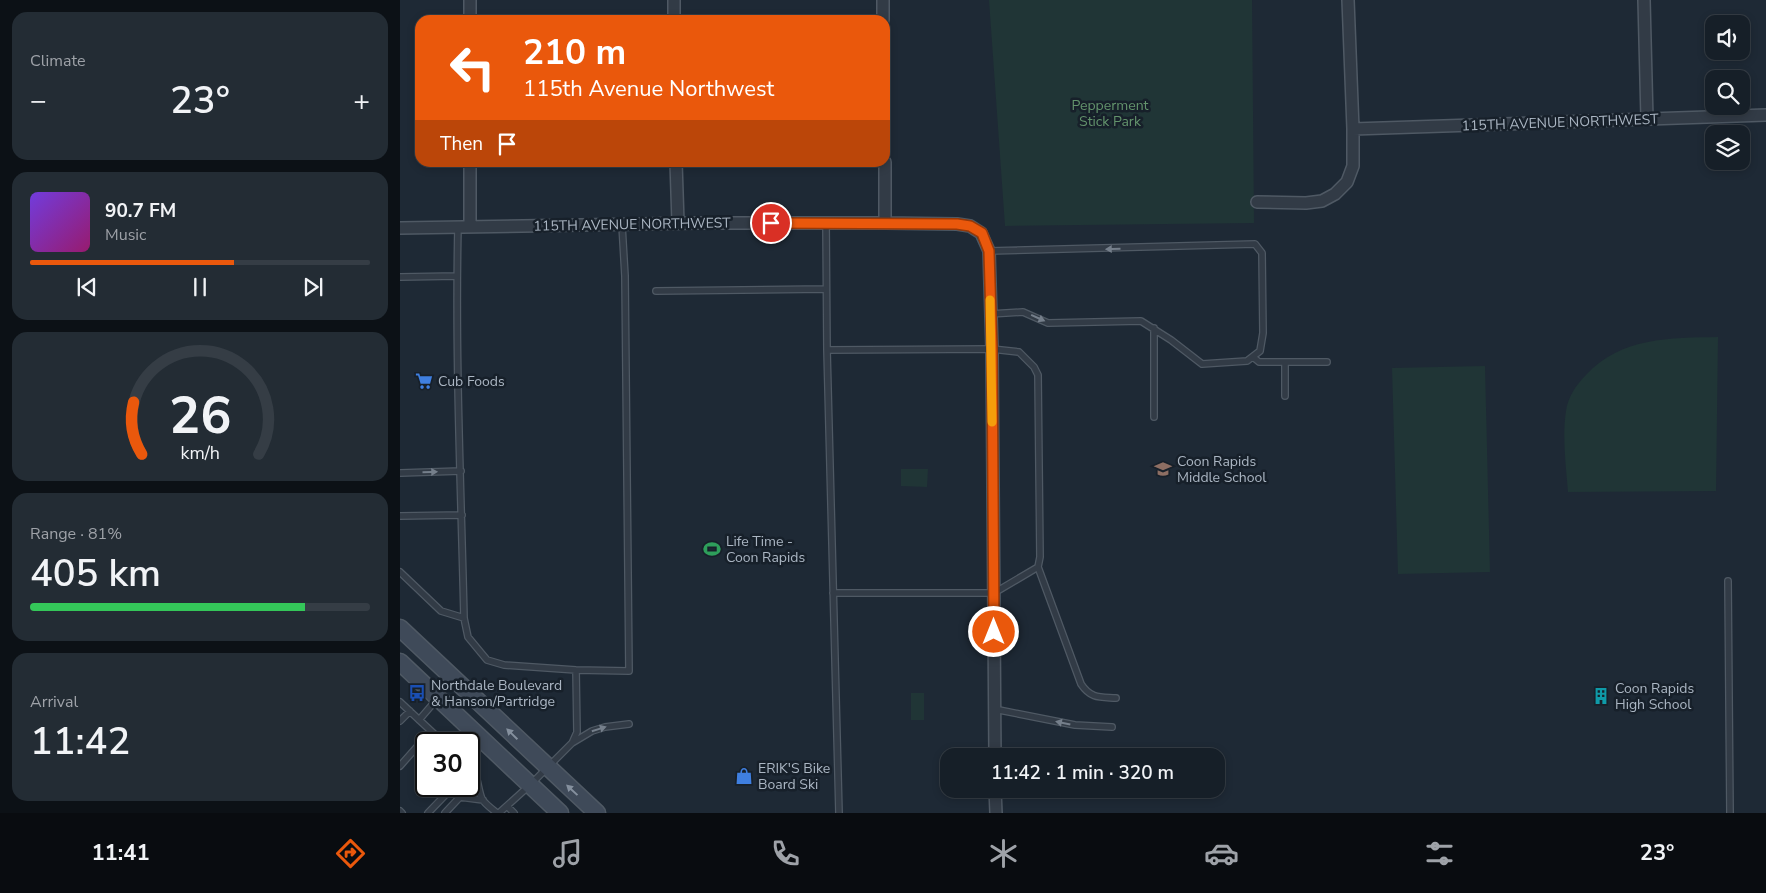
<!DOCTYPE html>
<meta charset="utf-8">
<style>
body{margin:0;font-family:"Nunito Sans",sans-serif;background:#232c34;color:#f1f3f6;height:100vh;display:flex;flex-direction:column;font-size:19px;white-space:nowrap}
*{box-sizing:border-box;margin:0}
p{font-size:16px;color:#9ea2a8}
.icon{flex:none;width:28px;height:28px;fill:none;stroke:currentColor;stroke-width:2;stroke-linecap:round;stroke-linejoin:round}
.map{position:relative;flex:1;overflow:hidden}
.details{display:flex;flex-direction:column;gap:12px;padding:12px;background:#0c1116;width:400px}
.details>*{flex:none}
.top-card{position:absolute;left:15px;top:15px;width:475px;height:152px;border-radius:15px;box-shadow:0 2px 8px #0003,0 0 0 1px #353d45;background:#ea580c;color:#fff;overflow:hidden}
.tools{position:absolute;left:1305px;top:15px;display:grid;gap:10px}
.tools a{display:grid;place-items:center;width:45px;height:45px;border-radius:10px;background:#161f28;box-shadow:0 2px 8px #0003,0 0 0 1px #353d45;font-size:25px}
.speed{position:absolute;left:15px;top:732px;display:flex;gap:10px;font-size:25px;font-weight:700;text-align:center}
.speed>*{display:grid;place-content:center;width:65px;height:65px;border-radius:50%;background:#161f28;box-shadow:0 2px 8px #0003,0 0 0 1px #353d45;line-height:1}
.speed .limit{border:2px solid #111;border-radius:8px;background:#fff;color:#111}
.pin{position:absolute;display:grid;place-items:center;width:42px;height:42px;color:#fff;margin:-21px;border:2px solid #fff;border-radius:50%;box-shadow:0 1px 5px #0007}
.me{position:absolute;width:55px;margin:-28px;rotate:0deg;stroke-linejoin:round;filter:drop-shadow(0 0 4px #0008)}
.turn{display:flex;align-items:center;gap:18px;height:105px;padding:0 25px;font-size:22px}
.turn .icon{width:65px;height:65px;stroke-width:2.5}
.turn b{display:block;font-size:35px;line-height:42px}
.then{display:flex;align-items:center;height:48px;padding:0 25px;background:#0003;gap:10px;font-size:19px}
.big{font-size:38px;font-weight:600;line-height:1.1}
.details .card{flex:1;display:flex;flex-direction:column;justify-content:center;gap:8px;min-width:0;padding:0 18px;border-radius:15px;background:#232c34}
.details .dial{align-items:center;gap:0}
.dial svg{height:130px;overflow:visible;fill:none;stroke:#353d45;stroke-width:7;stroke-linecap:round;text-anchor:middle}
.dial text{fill:#f1f3f6;stroke:none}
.song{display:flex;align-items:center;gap:15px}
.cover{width:60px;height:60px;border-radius:8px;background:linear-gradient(135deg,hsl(260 70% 55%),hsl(320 70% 35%))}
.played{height:5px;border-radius:2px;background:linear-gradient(90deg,#ea580c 60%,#353d45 60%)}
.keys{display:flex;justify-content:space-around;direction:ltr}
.heat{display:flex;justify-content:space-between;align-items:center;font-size:28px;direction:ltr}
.charge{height:8px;border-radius:4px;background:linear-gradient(90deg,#34c759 81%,#353d45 0)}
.trip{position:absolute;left:540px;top:748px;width:285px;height:50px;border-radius:15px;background:#161f28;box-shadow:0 2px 8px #0003,0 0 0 1px #353d45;font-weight:600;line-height:50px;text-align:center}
.dock{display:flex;height:80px;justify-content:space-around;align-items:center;background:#090c10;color:#9ea2a8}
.dock .icon{width:35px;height:35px}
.dock .selected{color:#ea580c}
.dock b{font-size:22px;color:#f1f3f6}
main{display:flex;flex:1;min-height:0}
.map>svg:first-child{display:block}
.green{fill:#203536}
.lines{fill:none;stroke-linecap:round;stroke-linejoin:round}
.lane-casing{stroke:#4f5964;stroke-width:8}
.street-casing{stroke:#4f5964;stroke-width:14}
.secondary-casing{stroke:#4f5964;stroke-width:19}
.lane{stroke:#323b46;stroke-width:5.5}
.street{stroke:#323b46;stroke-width:11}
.secondary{stroke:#3f4a59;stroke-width:16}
.oneway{fill:#757f8b}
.oneway2{fill:#85909e}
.route-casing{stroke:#983908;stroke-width:12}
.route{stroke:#ea580c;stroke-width:9}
.slow{stroke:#f59e0b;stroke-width:9}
.labels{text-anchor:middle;stroke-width:5;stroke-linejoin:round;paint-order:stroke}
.park-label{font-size:14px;fill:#63936c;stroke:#17202a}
.street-label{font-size:14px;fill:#abb6c3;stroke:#17202a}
.poi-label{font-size:14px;fill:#abb6c3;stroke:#17202a;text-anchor:start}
</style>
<main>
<section class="details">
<div class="card"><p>Climate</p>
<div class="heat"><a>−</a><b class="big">23°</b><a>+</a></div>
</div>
<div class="card">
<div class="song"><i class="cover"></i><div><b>90.7 FM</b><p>Music</p></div></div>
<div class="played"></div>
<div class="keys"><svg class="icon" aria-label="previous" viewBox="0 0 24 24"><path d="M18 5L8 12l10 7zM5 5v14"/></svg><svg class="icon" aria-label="pause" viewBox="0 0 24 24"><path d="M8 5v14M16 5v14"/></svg><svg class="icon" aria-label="next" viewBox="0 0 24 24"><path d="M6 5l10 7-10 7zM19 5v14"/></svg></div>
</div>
<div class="card dial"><svg viewBox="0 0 100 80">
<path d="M14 69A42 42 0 1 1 86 69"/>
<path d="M14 69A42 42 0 0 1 9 37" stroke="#ea580c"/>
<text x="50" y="56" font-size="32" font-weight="700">26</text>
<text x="50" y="72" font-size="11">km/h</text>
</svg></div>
<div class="card"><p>Range · 81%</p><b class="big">405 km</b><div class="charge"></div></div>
<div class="card"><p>Arrival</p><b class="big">11:42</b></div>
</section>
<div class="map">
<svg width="1366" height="813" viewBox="0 0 1366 813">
<rect width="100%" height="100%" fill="#1e2935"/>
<!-- green -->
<path class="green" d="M589,0H852L854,223L605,226Z
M1318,337L1316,491L1168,492C1166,466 1162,437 1166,411C1168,397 1176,385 1186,375C1221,337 1270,338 1318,337Z
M1085,366L1090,572L998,574L992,368Z
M501,469H528L527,487L501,486Z
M511,693H524V720H511Z"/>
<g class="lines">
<!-- lane casing -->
<g class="lane-casing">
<path id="lane" d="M426,222L427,350L439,813
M58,227C55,357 61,488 64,618L68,637L87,660L104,665L176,670L229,671L225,276L222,225
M589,251L855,244L862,253L863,333L860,351L847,361L802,364L771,340L741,321L648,323L623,312L590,314
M0,277L57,276
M256,291L426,289
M754,328V417
M427,350L592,349L619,352L634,367L638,375L640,557L638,567L594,593H433
M853,357L859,362H927
M885,362V396
M0,473L61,471
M0,516L62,515
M638,567L681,684C691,699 700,697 716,698
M0,572L41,611L64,618
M1328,581L1330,813
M0,702L45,744
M594,709L675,725L712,727
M19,720L37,699
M0,721L10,711
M173,741L177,732L176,670
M0,766L31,731
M69,766C79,775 77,787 82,799C85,804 92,809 97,813
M107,806L114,813
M0,811L2,813
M28,813L54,786
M45,813L60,797L83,800
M99,813L130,785L172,743L192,731L205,727L229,724"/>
</g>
<!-- street casing -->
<g class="street-casing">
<path id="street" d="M70,0V20
M274,0V20
M483,0V20
M1244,0L1247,119
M953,129L1366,115
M70,162V227
M276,162L278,223
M485,162V223
M857,202L906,203L922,201L935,194L947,182L953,166V129L948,0
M0,228L298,223H485L557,224L570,226L581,233L589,251L592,349L595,756
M595,789L596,813"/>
</g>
<!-- secondary casing -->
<g class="secondary-casing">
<path id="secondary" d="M0,628L197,813
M0,662L160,813"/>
</g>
<!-- lane -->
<use href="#lane" class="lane"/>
<!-- street -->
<use href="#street" class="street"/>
<!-- secondary -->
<use href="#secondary" class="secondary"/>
</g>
<!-- one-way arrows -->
<defs><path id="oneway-solid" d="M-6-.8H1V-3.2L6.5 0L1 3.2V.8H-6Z" transform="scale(1.25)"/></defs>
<g class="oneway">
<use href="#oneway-solid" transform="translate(713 249) rotate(179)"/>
<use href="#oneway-solid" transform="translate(638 318) rotate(24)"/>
<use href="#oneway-solid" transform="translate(30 472) rotate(-1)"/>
<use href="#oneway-solid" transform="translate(663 723) rotate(-168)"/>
<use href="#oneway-solid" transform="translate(199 729) rotate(-17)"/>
</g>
<g class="oneway2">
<use href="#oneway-solid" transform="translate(112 734) rotate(-136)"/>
<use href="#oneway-solid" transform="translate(172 790) rotate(-137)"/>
</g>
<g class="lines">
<!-- route casing -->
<g class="route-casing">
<path id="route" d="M371,223L557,224L570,226L582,233L589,251L592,349L594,632"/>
</g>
<!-- route -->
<use href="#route" class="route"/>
<!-- slow -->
<path class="slow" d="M590,300L592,422"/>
</g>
<!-- icons -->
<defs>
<g id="supermarket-bare" transform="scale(1.35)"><path d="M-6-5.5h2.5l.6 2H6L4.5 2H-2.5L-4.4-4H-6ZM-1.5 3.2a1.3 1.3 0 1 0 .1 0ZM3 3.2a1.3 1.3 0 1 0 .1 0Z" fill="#3f7fe0" stroke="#17202a" stroke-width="2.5" paint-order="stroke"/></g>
<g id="school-bare" transform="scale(1.35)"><path d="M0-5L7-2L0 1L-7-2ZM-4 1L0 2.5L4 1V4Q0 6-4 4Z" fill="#8d6e63" stroke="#17202a" stroke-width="2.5" paint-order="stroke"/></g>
<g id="stadium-bare" transform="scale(1.35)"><path d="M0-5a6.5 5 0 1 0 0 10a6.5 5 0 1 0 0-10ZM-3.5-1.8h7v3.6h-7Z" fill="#2e9e5b" stroke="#17202a" stroke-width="2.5" paint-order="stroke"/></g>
<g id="bus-bare" transform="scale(1.35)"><path d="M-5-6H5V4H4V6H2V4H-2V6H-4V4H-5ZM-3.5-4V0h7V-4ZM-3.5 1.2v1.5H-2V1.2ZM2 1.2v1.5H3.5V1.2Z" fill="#1a4fb4" stroke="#17202a" stroke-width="2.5" paint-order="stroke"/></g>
<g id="building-bare" transform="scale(1.35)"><path d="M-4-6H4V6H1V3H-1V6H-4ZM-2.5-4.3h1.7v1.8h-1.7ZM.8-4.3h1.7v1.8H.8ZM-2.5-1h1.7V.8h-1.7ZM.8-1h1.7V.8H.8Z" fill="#0f9aa8" stroke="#17202a" stroke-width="2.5" paint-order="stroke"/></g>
<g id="shop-bare" transform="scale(1.35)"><path d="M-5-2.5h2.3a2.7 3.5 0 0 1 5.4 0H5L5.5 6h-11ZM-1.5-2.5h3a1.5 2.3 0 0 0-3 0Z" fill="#3f7fe0" stroke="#17202a" stroke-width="2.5" paint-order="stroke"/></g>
</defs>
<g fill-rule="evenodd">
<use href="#supermarket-bare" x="24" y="381"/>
<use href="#school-bare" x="763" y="469"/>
<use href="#stadium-bare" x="312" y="549"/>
<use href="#bus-bare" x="17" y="693"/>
<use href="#building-bare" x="1201" y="696"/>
<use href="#shop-bare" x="344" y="776"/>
</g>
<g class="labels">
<!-- park labels -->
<g class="park-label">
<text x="710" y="110">Pepperment<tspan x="710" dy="16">Stick Park</tspan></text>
</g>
<!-- street labels -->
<g class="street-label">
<text transform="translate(1160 122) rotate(-2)" y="5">115TH AVENUE NORTHWEST</text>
<text transform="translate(232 224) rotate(-1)" y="5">115TH AVENUE NORTHWEST</text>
</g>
<!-- poi labels -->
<g class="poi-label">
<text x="38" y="386">Cub Foods</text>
<text x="777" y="466">Coon Rapids<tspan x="777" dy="16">Middle School</tspan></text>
<text x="326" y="546">Life Time -<tspan x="326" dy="16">Coon Rapids</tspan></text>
<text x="31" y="690">Northdale Boulevard<tspan x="31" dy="16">&amp; Hanson/Partridge</tspan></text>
<text x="1215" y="693">Coon Rapids<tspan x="1215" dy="16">High School</tspan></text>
<text x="358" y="773">ERIK'S Bike<tspan x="358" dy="16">Board Ski</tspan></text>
</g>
</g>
</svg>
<div class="tools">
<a><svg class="icon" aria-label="sound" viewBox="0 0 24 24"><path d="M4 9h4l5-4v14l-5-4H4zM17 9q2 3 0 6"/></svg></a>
<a><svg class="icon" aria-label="search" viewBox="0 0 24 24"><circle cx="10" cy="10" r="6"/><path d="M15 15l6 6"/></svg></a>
<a><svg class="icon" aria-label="layers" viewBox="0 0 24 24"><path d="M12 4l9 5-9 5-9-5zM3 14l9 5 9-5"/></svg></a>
</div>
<div class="speed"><div class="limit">30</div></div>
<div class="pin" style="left:371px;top:223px;background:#d93025"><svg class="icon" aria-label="arrive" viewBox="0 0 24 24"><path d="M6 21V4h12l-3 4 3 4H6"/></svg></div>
<svg class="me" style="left:594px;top:632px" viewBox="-20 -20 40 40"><circle r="17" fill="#ea580c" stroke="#fff" stroke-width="3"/><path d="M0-11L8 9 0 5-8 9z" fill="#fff"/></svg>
<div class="trip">11:42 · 1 min · 320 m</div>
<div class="top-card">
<div class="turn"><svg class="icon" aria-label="left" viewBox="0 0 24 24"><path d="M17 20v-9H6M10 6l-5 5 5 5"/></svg><div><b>210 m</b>115th Avenue Northwest</div></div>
<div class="then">Then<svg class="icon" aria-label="arrive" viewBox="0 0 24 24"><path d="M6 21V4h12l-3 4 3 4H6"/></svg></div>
</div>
</div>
</main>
<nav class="dock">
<b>11:41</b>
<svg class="icon selected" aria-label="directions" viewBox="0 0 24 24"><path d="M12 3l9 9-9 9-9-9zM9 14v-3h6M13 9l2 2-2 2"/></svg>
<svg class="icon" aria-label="music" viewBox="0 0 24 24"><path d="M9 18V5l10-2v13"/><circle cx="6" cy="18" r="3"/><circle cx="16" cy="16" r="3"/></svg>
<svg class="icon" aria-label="phone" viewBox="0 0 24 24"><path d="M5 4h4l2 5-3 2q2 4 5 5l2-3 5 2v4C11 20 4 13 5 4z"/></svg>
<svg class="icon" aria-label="climate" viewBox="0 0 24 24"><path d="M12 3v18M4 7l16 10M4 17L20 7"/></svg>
<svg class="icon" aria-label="car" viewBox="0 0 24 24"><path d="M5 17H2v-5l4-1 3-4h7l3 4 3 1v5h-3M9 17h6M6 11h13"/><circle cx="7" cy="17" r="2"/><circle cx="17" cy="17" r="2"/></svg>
<svg class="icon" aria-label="filters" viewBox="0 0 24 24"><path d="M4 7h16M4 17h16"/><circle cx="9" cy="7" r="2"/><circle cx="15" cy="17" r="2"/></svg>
<b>23°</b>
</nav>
